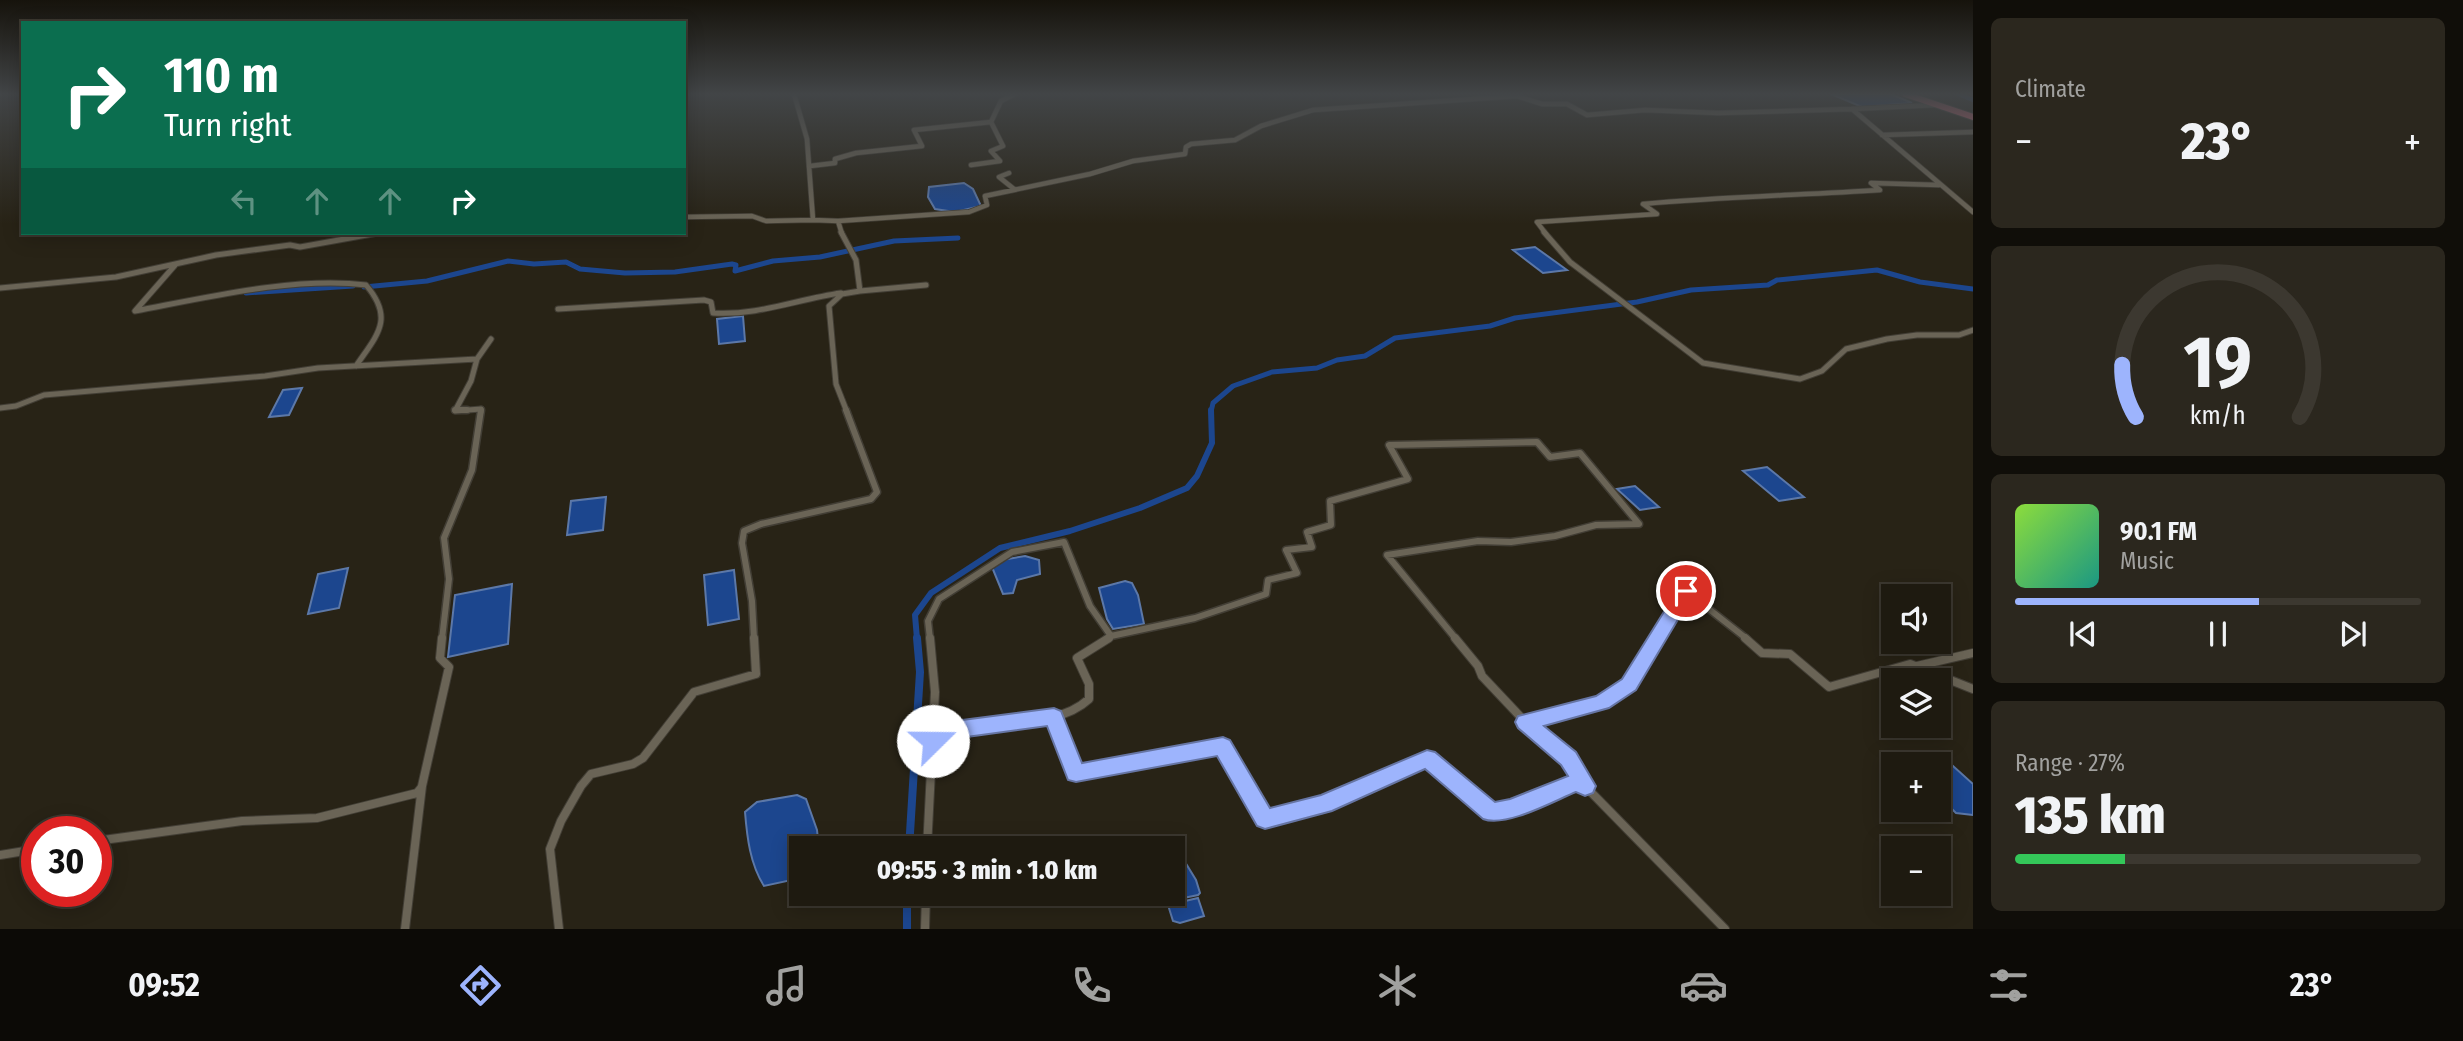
<!DOCTYPE html>
<meta charset="utf-8">
<style>
body{margin:0;font-family:"Fira Sans Condensed",sans-serif;background:#2b271e;color:#f1f3f6;height:100vh;display:flex;flex-direction:column;font-size:26px;white-space:nowrap}
*{box-sizing:border-box;margin:0}
p{font-size:23px;color:#a1a19f}
.icon{flex:none;width:38px;height:38px;fill:none;stroke:currentColor;stroke-width:2;stroke-linecap:round;stroke-linejoin:round}
.map{position:relative;flex:1;overflow:hidden}
.side{display:flex;flex-direction:column;gap:18px;padding:18px;background:#100e09;width:490px}
.side>*{flex:none}
.guide{position:absolute;left:21px;top:21px;width:665px;height:214px;border-radius:0px;box-shadow:0 4px 18px #0003,0 0 0 2px #3c3830;background:#0b6e4f;color:#fff;overflow:hidden}
.buttons{position:absolute;left:1881px;top:584px;display:grid;gap:14px}
.buttons a{display:grid;place-items:center;width:70px;height:70px;border-radius:0px;background:#1e1a10;box-shadow:0 4px 18px #0003,0 0 0 2px #3c3830;font-size:35px}
.speed{position:absolute;left:21px;top:816px;display:flex;gap:14px;font-size:35px;font-weight:700;text-align:center}
.speed>*{display:grid;place-content:center;width:91px;height:91px;border-radius:50%;background:#1e1a10;box-shadow:0 4px 18px #0003,0 0 0 2px #3c3830;line-height:1}
.speed .limit{border:10px solid #d22;background:#fff;color:#111}
.pin{position:absolute;display:grid;place-items:center;width:60px;height:60px;color:#fff;margin:-30px;border:4px solid #fff;border-radius:50%;box-shadow:0 2px 7px #0007}
.me{position:absolute;width:77px;margin:-38px;rotate:68deg;stroke-linejoin:round;filter:drop-shadow(0 0 5px #0008)}
.turn{display:flex;align-items:center;gap:24px;height:147px;padding:0 28px;font-size:32px}
.turn .icon{width:91px;height:91px;stroke-width:2.5}
.turn b{display:block;font-size:49px;line-height:60px}
.lanes{display:flex;align-items:center;height:66px;padding:0 28px;background:#0003;justify-content:center;gap:35px;direction:ltr}
.lanes .off{opacity:.35}
.big{font-size:52px;font-weight:800;line-height:1.1}
.side .tile{flex:1;display:flex;flex-direction:column;justify-content:center;gap:10px;min-width:0;padding:0 24px;border-radius:10px;background:#2b271e}
.side .dial{align-items:center;gap:0}
.dial svg{height:182px;overflow:visible;fill:none;stroke:#3c3830;stroke-width:7;stroke-linecap:round;text-anchor:middle}
.dial text{fill:#f1f3f6;stroke:none}
.song{display:flex;align-items:center;gap:21px}
.cover{width:84px;height:84px;border-radius:10px;background:linear-gradient(135deg,hsl(90 70% 55%),hsl(170 70% 35%))}
.played{height:7px;border-radius:4px;background:linear-gradient(90deg,#9db4fd 60%,#3c3830 60%)}
.keys{display:flex;justify-content:space-around;direction:ltr}
.heat{display:flex;justify-content:space-between;align-items:center;font-size:38px;direction:ltr}
.charge{height:10px;border-radius:5px;background:linear-gradient(90deg,#34c759 27%,#3c3830 0)}
.trip{position:absolute;left:789px;top:836px;width:396px;height:70px;border-radius:0px;background:#1e1a10;box-shadow:0 4px 18px #0003,0 0 0 2px #3c3830;font-weight:800;line-height:70px;text-align:center}
.tab-bar{display:flex;height:112px;justify-content:space-around;align-items:center;background:#0c0a06;color:#a1a19f}
.tab-bar .icon{width:49px;height:49px}
.tab-bar .on{color:#9db4fd}
.tab-bar b{font-size:32px;color:#f1f3f6}
main{display:flex;flex:1;min-height:0}
.map>svg:first-child{display:block}
.water{fill:#1c468e;stroke:#5c78a8;stroke-width:2}
.lines{fill:none;stroke-linecap:round;stroke-linejoin:round}
.canal-far3{stroke:#1c468e;stroke-width:4.5}
.canal-far2{stroke:#1c468e;stroke-width:5}
.canal-far1{stroke:#1c468e;stroke-width:6}
.canal{stroke:#1c468e;stroke-width:8}
.minor-far3-casing{stroke:#423e35;stroke-width:6}
.minor-far2-casing{stroke:#423e35;stroke-width:7}
.minor-far1-casing{stroke:#423e35;stroke-width:9}
.minor-casing{stroke:#423e35;stroke-width:10}
.highway-casing{stroke:#423e35;stroke-width:8}
.minor-far3{stroke:#6a6456;stroke-width:4.5}
.minor-far2{stroke:#6a6456;stroke-width:5}
.minor-far1{stroke:#6a6456;stroke-width:6}
.minor{stroke:#6a6456;stroke-width:8}
.highway{stroke:#ee6f83;stroke-width:6}
.route{fill:#9db4fd;stroke:#6675a4;stroke-width:2}
</style>
<main>
<div class="map">
<svg width="1973" height="929" viewBox="0 0 1973 929">
<rect width="100%" height="100%" fill="#282316"/>
<!-- water -->
<path class="water" d="M1831,94H1891L1912,103L1862,107Z
M964,183L973,189L981,206L955,212L935,209L928,197L929,187Z
M1535,247L1567,270L1543,273L1513,250Z
M743,316L745,341L719,344L717,319Z
M302,388L289,415L269,417L283,390Z
M1767,467L1804,497L1779,501L1743,471Z
M1635,486L1659,507L1640,510L1617,489Z
M606,497L603,530L567,535L571,501Z
M1025,556L1039,560L1040,574L1017,580L1013,593L1003,594L992,567L1002,560Z
M348,568L339,608L308,614L318,574Z
M734,570L739,619L708,625L704,575Z
M1125,581L1132,583L1138,595L1144,624L1113,629L1107,619L1099,588Z
M512,584L508,644L448,657L455,595Z
M1925,757H1943L1973,784V815L1956,813L1939,796V765H1913V761Z
M797,795L806,799L817,830L819,849H802L801,878L764,886C750,864 747,837 745,812L757,802Z
M1173,861L1185,862L1196,880L1200,893L1198,895L1169,901L1158,894H1172Z
M1198,898L1204,916L1180,923L1173,921L1168,905Z"/>
<g class="lines">
<!-- canal-far3 -->
<path class="canal-far3" d="M1959,94L1973,100"/>
<!-- canal-far2 -->
<path class="canal-far2" d="M364,287L427,281L508,261L534,264L566,262L580,269L625,273L675,272L732,264L736,265L735,271L773,261L820,257L894,241L958,238
M246,293L353,286
M1211,412L1213,403L1233,386L1272,372L1317,368L1337,360L1365,356L1395,338L1490,326L1515,318L1637,302L1691,290L1768,285L1777,280L1877,270L1920,282L1973,289"/>
<!-- canal-far1 -->
<path class="canal-far1" d="M917,639L915,615L931,593L1000,548L1070,531L1140,508L1187,488L1197,476L1212,443L1211,410"/>
<!-- canal -->
<path class="canal" d="M909,849L920,672L917,638
M907,894V929"/>
<!-- minor-far3 casing -->
<g class="minor-far3-casing">
<path id="minor-far3" d="M794,94L807,139L813,220L838,221
M1935,105L1852,109L1973,212
M1882,135L1973,132
M971,165L1000,161L991,151L1003,146L991,122
M810,166L835,163V159L856,153L922,146L914,130L991,122L1001,101L1015,94
M1009,173L999,177L1014,189
M684,217L752,216L766,221L813,220
M373,234L378,233
M842,234L838,221L969,212L987,205L985,196L1090,174L1133,161L1185,154L1186,147L1191,144L1235,140L1261,126L1313,110L1517,96L1542,104H1567L1587,115L1645,110L1718,113L1852,109
M1546,234L1537,222L1657,214L1643,204C1722,197 1801,195 1880,190L1871,183L1939,185"/>
</g>
<!-- minor-far2 casing -->
<g class="minor-far2-casing">
<path id="minor-far2" d="M841,232L856,260L860,291L842,294L829,306L836,384L847,412
M1544,232L1570,262L1703,363L1800,379L1822,371L1846,349L1887,339L1917,335H1959L1973,330
M176,264L135,311C204,298 296,276 366,285C395,319 377,335 356,366
M0,288L116,277L216,255L290,245L300,247L378,233
M860,291L926,285
M558,309L704,300L711,302L713,313C757,316 798,299 841,293
M477,359L491,339
M0,408L16,406L44,395L265,376L318,368L477,359L471,381L455,411L481,409V412"/>
</g>
<!-- minor-far1 casing -->
<g class="minor-far1-casing">
<path id="minor-far1" d="M455,410H467
M1111,636L1195,618L1266,594L1268,580L1297,573L1286,550L1312,547L1307,532L1331,525L1330,501L1408,479L1389,445L1537,442L1550,457L1580,453L1639,524L1596,525L1555,536L1511,542L1478,541L1387,555L1456,639
M442,639L449,579L444,538L472,470L481,410
M754,639L752,601L742,543L744,531L761,524L871,499L877,492L846,410
M930,639L928,621L939,599L1012,552L1064,542L1090,606L1111,636L1106,639
M1656,639L1686,591L1747,639"/>
</g>
<!-- minor casing -->
<g class="minor-casing">
<path id="minor" d="M1455,638L1478,666L1482,676L1531,728L1568,758L1585,786
M1745,638L1762,653L1790,654L1829,687L1910,664L1973,689
M1917,666L1973,653
M1054,716L1076,773L1223,746L1265,819L1325,804L1427,759L1491,812L1511,808L1577,782L1585,786L1725,929
M1525,722L1602,703L1629,684L1657,638
M933,741C974,711 1049,736 1089,699V684L1077,658L1109,638
M96,841L242,821L317,818L417,793L421,788
M927,849L935,692L930,638
M0,855L37,849
M405,929L422,786L449,667L440,658L442,638
M559,929L550,849L561,821L581,786L591,774L633,764L643,758L694,692L756,674L754,638
M925,929L926,894"/>
</g>
<!-- highway casing -->
<g class="highway-casing">
<path id="highway" d="M1905,94L1973,117"/>
</g>
<!-- minor-far3 -->
<use href="#minor-far3" class="minor-far3"/>
<!-- minor-far2 -->
<use href="#minor-far2" class="minor-far2"/>
<!-- minor-far1 -->
<use href="#minor-far1" class="minor-far1"/>
<!-- minor -->
<use href="#minor" class="minor"/>
<!-- highway -->
<use href="#highway" class="highway"/>
</g>
<!-- sky -->
<linearGradient id="sky" x2="0" y2="1"><stop stop-color="#16130c"/><stop offset="0.42" stop-color="#424547"/><stop offset="1" stop-color="#424547" stop-opacity="0"/></linearGradient>
<rect width="1973" height="224" fill="url(#sky)"/>
<!-- route -->
<path class="route" d="M1686,584L1693,586L1695,591L1636,690L1609,708L1544,726L1576,752L1596,786L1593,793L1585,796L1576,792C1554,801 1506,828 1483,819L1425,769L1332,811L1265,829L1257,826L1217,756L1076,782L1068,780L1047,726L952,739L933,750L925,747L922,741L925,735L947,722L1054,708L1061,711L1082,763L1223,737L1230,740L1270,808L1321,795L1427,750L1435,752L1495,802L1510,799L1568,776L1561,765L1518,728L1515,722L1518,716L1596,696L1622,679L1680,586Z"/>
</svg>
<div class="buttons">
<a><svg class="icon" aria-label="sound" viewBox="0 0 24 24"><path d="M4 9h4l5-4v14l-5-4H4zM17 9q2 3 0 6"/></svg></a>
<a><svg class="icon" aria-label="layers" viewBox="0 0 24 24"><path d="M12 4l9 5-9 5-9-5zM3 14l9 5 9-5"/></svg></a>
<a>+</a>
<a>−</a>
</div>
<div class="speed"><div class="limit">30</div></div>
<div class="pin" style="left:1686px;top:591px;background:#d93025"><svg class="icon" aria-label="arrive" viewBox="0 0 24 24"><path d="M6 21V4h12l-3 4 3 4H6"/></svg></div>
<svg class="me" style="left:933px;top:741px" viewBox="-20 -20 40 40"><circle r="19" fill="#fff"/><path d="M0-13L10 11 0 6-10 11z" fill="#9db4fd"/></svg>
<div class="trip">09:55 · 3 min · 1.0 km</div>
<div class="guide">
<div class="turn"><svg class="icon" aria-label="right" viewBox="0 0 24 24"><path d="M7 20v-9h11M14 6l5 5-5 5"/></svg><div><b>110 m</b>Turn right</div></div>
<div class="lanes"><svg class="icon off" aria-label="left" viewBox="0 0 24 24"><path d="M17 20v-9H6M10 6l-5 5 5 5"/></svg><svg class="icon off" aria-label="ahead" viewBox="0 0 24 24"><path d="M12 20V5M6 11l6-6 6 6"/></svg><svg class="icon off" aria-label="ahead" viewBox="0 0 24 24"><path d="M12 20V5M6 11l6-6 6 6"/></svg><svg class="icon" aria-label="right" viewBox="0 0 24 24"><path d="M7 20v-9h11M14 6l5 5-5 5"/></svg></div>
</div>
</div>
<section class="side">
<div class="tile"><p>Climate</p>
<div class="heat"><a>−</a><b class="big">23°</b><a>+</a></div>
</div>
<div class="tile dial"><svg viewBox="0 0 100 80">
<path d="M14 69A42 42 0 1 1 86 69"/>
<path d="M14 69A42 42 0 0 1 8 46" stroke="#9db4fd"/>
<text x="50" y="56" font-size="32" font-weight="700">19</text>
<text x="50" y="72" font-size="11">km/h</text>
</svg></div>
<div class="tile">
<div class="song"><i class="cover"></i><div><b>90.1 FM</b><p>Music</p></div></div>
<div class="played"></div>
<div class="keys"><svg class="icon" aria-label="previous" viewBox="0 0 24 24"><path d="M18 5L8 12l10 7zM5 5v14"/></svg><svg class="icon" aria-label="pause" viewBox="0 0 24 24"><path d="M8 5v14M16 5v14"/></svg><svg class="icon" aria-label="next" viewBox="0 0 24 24"><path d="M6 5l10 7-10 7zM19 5v14"/></svg></div>
</div>
<div class="tile"><p>Range · 27%</p><b class="big">135 km</b><div class="charge"></div></div>
</section>
</main>
<nav class="tab-bar">
<b>09:52</b>
<svg class="icon on" aria-label="directions" viewBox="0 0 24 24"><path d="M12 3l9 9-9 9-9-9zM9 14v-3h6M13 9l2 2-2 2"/></svg>
<svg class="icon" aria-label="music" viewBox="0 0 24 24"><path d="M9 18V5l10-2v13"/><circle cx="6" cy="18" r="3"/><circle cx="16" cy="16" r="3"/></svg>
<svg class="icon" aria-label="phone" viewBox="0 0 24 24"><path d="M5 4h4l2 5-3 2q2 4 5 5l2-3 5 2v4C11 20 4 13 5 4z"/></svg>
<svg class="icon" aria-label="climate" viewBox="0 0 24 24"><path d="M12 3v18M4 7l16 10M4 17L20 7"/></svg>
<svg class="icon" aria-label="car" viewBox="0 0 24 24"><path d="M5 17H2v-5l4-1 3-4h7l3 4 3 1v5h-3M9 17h6M6 11h13"/><circle cx="7" cy="17" r="2"/><circle cx="17" cy="17" r="2"/></svg>
<svg class="icon" aria-label="filters" viewBox="0 0 24 24"><path d="M4 7h16M4 17h16"/><circle cx="9" cy="7" r="2"/><circle cx="15" cy="17" r="2"/></svg>
<b>23°</b>
</nav>
